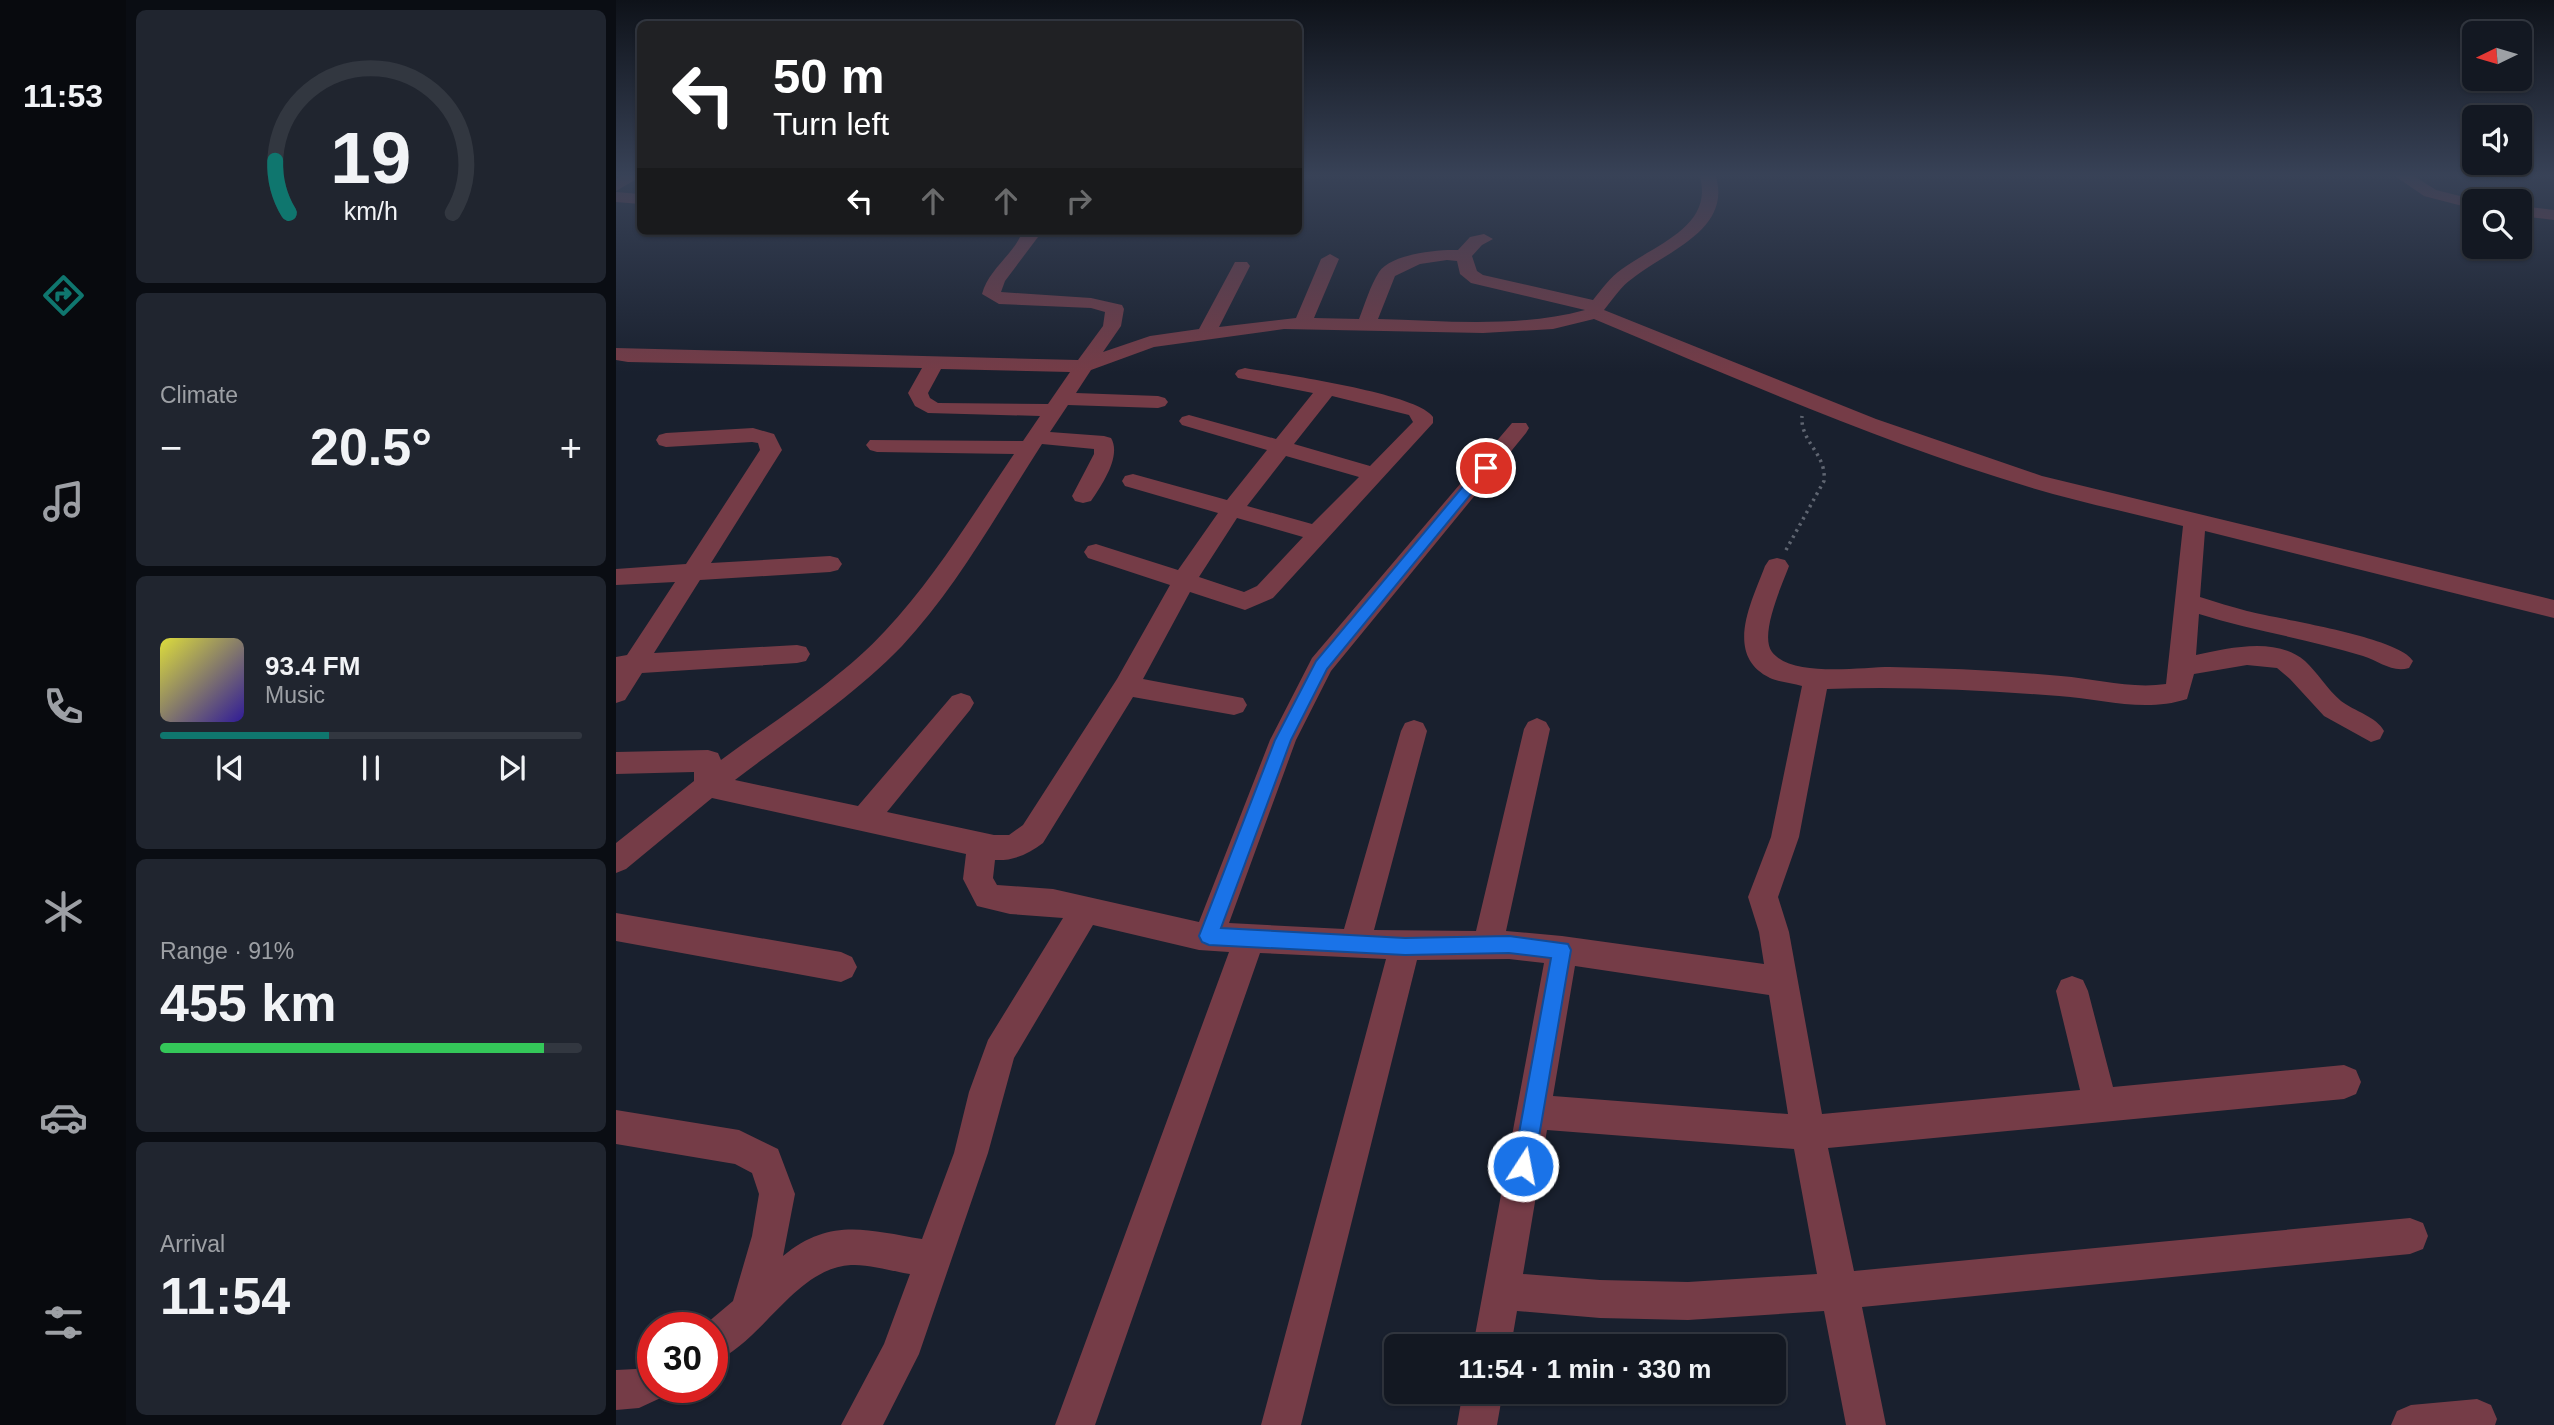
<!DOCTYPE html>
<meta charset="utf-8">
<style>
body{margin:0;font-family:Helvetica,sans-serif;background:#20252f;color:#f1f3f6;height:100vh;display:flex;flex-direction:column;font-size:26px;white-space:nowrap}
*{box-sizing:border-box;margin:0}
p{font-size:23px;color:#9da0a5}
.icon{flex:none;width:38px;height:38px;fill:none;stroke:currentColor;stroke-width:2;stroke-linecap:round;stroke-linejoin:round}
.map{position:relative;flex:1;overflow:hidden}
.drawer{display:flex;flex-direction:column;gap:10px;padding:10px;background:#0a0d13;width:490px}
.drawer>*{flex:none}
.guide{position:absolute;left:21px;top:21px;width:665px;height:214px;border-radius:10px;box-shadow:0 2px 5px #0004,0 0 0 2px #323740;background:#202124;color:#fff;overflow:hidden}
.needle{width:46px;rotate:265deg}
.fabs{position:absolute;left:1846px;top:21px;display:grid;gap:14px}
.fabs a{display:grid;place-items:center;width:70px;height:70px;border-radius:10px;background:#131822;box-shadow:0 2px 5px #0004,0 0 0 2px #323740;font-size:35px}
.speed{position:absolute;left:21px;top:1312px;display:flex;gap:14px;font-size:35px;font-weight:700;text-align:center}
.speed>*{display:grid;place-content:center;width:91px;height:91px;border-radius:50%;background:#131822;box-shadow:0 2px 5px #0004,0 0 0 2px #323740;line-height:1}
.speed .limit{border:10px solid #d22;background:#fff;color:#111}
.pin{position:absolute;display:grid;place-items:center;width:60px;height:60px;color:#fff;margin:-30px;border:4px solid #fff;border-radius:50%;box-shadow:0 2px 7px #0007}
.me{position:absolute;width:77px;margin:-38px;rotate:11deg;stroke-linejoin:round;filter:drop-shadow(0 0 5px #0008)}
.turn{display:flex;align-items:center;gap:24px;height:147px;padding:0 21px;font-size:32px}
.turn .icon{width:91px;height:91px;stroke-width:2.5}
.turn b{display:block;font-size:49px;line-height:60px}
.lanes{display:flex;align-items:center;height:66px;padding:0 21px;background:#0003;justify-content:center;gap:35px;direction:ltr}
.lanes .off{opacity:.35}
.big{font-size:52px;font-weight:600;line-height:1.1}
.drawer .tile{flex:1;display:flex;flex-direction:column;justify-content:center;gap:10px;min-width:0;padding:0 24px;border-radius:10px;background:#20252f}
.drawer .dial{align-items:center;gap:0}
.dial svg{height:182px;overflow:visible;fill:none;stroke:#323740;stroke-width:7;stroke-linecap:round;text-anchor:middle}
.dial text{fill:#f1f3f6;stroke:none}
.song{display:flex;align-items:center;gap:21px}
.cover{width:84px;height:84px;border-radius:10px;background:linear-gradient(135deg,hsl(60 70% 55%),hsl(250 70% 35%))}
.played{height:7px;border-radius:4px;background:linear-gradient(90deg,#0f766e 40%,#323740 40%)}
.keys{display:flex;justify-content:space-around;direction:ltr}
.heat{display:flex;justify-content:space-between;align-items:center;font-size:38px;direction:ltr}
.charge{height:10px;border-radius:5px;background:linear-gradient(90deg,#34c759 91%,#323740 0)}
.trip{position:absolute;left:768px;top:1334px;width:402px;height:70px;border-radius:10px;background:#131822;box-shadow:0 2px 5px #0004,0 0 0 2px #323740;font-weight:600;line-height:70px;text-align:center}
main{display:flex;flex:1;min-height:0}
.tabs{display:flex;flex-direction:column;width:126px;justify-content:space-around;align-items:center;background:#080a0e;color:#9da0a5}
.tabs .icon{width:49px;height:49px}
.tabs .on{color:#0f766e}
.tabs b{font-size:32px;color:#f1f3f6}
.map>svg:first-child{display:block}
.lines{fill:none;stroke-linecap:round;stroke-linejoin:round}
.path{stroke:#5f6571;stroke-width:3.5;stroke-dasharray:2.5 4.5;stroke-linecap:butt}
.minor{fill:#753c47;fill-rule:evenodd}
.route{fill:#1a73e8;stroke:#114b97;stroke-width:2}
</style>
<main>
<nav class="tabs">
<b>11:53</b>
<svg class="icon on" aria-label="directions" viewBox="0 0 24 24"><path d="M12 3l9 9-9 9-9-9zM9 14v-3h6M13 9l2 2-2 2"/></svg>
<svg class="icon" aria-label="music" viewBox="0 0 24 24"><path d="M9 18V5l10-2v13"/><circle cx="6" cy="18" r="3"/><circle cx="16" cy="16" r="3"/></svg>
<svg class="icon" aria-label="phone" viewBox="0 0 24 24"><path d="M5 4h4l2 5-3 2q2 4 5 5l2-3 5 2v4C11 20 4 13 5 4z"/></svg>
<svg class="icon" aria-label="climate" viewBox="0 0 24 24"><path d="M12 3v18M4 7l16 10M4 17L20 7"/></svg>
<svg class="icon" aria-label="car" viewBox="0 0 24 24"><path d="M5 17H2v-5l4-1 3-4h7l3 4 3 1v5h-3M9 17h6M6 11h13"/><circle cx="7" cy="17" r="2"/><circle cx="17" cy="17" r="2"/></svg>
<svg class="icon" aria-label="filters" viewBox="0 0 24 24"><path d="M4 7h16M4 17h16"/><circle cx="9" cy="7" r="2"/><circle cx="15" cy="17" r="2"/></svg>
</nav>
<section class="drawer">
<div class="tile dial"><svg viewBox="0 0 100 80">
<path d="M14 69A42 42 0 1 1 86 69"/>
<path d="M14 69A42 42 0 0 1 8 46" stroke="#0f766e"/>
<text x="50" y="56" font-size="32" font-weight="700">19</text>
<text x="50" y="72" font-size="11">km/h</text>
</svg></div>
<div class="tile"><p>Climate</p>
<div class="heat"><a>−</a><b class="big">20.5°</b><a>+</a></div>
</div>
<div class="tile">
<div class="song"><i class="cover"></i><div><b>93.4 FM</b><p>Music</p></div></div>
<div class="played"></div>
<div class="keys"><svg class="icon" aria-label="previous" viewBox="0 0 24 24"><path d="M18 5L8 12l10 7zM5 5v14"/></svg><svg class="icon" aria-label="pause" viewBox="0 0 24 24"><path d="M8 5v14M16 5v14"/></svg><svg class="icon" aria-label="next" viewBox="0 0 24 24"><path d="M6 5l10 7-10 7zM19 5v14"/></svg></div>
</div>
<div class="tile"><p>Range · 91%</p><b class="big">455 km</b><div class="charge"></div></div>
<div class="tile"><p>Arrival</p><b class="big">11:54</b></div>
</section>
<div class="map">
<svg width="1938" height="1425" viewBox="0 0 1938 1425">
<rect width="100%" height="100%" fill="#19202e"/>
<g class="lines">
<!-- path -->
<path class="path" d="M1170,550L1208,481C1211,454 1184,442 1186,416"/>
<!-- minor -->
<path class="minor" d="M8,174H24V177L0,191V179Z
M1083,174H1099C1118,229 1051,251 1017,278C1005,286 997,299 988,310L1260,419L1426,476L1938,600V618L1589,531L1584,597C1600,602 1616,607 1631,611C1662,619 1784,637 1797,661L1793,668C1776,673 1763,661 1747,656C1693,639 1637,631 1583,614L1580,655C1613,648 1660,636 1689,661C1702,673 1711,689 1725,701C1738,711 1761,717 1768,731L1764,739L1755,742L1708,716L1674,679L1661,668L1631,665L1578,674L1571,699C1528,713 1487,699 1443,696C1366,690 1288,686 1211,689L1183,837L1162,897L1173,932L1206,1114L1464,1090L1440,991L1445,980L1456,976L1467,980L1472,991L1497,1087L1728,1065L1740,1070L1745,1082L1740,1094L1728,1099L1212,1148L1238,1271L1794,1218L1807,1223L1812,1236L1807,1249L1794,1254L1246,1307L1270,1425H1230L1208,1311L1072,1320L984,1318L901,1311L895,1346H857L928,963L893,959L801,960L685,1425H645L770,959L644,953L479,1425H439L613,952L583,950L477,925L398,1058L372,1153L303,1354L267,1425H225L268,1344L294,1274C275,1271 253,1264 235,1265C179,1268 147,1342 96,1363V1328H85L117,1301L136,1236L143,1194L136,1173L119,1164L0,1144V1110L123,1130L162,1149L179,1194L167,1256C214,1217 251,1230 306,1239L338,1153L353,1092L372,1040L447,918L394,914L361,906L347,879L350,854L96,798L10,869L0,873V843L78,781V772L0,774V752L92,750L102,753L105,760C157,722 226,678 269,631C319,578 357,514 398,454L261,452L254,450L250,445L254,440L407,441L424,416L312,413L299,406L292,393L306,368L12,362L0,360V348L462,360L487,326L489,312L475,308L383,304L366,294C372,271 394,257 404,237L401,231H417L422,237L389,281L385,292L475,298L506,305L508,309L505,326L487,352L534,336L583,329L619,262H631L634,266L603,327L680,318L705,259L714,254L723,259L698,318L743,319C749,304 754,286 763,272C775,254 822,249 842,250L854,237L868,234L877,239L866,245L856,256L861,271L867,275L977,300C986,289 994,277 1006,269C1040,244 1100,226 1083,174ZM831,260L841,261L844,274L855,283L969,310C903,328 830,321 762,319L779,276L804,264ZM978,319C1121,379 1264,442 1413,487C1463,502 1516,513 1567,526L1550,684C1515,689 1480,679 1445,676C1389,671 1331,668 1274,667C1245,667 1176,678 1156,652C1143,635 1166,585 1173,566L1169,560L1161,558L1153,560L1149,566C1136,601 1107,655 1154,678C1163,682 1176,683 1186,686L1155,837L1132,897L1143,932L1148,964L946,936L890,931L934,729L930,722L921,718L912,722L908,729L860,931L758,930L811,731L807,723L798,720L789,723L785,731L728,929L613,923L680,740L715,671L910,433L913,428L910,423H896L696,658L654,740L583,922L437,889L381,885L377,878L379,860C397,861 413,854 427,843L517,697L618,715L627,712L631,705L627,698L527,679L574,592L629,610L657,598L817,423V417C801,393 663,374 629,368L622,370L619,374L622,378L697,393L660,439L573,415L566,417L563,421L566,425L651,450L611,500L517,474L509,476L506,481L509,486L602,513L562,570L480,544L472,546L468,552L472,558L554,585L501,679L407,825L393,835H378L271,812L354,710L358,703L354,696L345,693L336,696L242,806L119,780C174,738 238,696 286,646C341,587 382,512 426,444L478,449V454L456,496L459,501L467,503L475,501C485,486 506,456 495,438L488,436L434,432L452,405L542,408L549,406L552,402L549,398L542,396L460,393L475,370L538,347L668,329L867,333L937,329ZM325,369L454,372L432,404L322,403L314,398L312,393ZM716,396L793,415L797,422L754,466L678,444ZM670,456L743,477L696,524L631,506ZM621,518L687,537L641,586L628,592L583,577ZM959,966L1153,995L1172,1114L937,1096ZM931,1130L1178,1149L1201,1274L1072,1282L984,1280L907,1274Z
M1776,174H1795L1820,190L1864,201H1858V209L1808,196Z
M0,192L24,194V204L0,202Z
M1904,206L1938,210V220L1904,216Z
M137,428L158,434L166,450L95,563L214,556L222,558L226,564L222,570L214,572L84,580L38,653L181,645L190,647L194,654L190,661L181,663L26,673L9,700L0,703V657L11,655L59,582L0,585V569L70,564L144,450L142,443L136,442L50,447L43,445L40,440L43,435L50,433Z
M0,913L225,952L236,957L241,967L236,977L225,982L0,941Z
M37,1361V1388H54L51,1395L23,1408L0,1410V1370L20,1369Z
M847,1391H887L881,1425H841Z
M1861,1399L1875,1405L1881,1419L1879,1425H1775L1781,1411L1795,1405Z"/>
</g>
<!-- sky -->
<linearGradient id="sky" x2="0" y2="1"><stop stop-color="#0e1219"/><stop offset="0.47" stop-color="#384257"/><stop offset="1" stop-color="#384257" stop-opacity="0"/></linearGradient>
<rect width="1938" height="373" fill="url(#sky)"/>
<!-- route -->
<path class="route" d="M870,464L874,465V471L711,669L675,740L605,928L789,938L893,936L952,944L955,950L918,1166L915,1173L907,1176L900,1173L897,1166L935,958L893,953L789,955L593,945L586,942L583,936L659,740L700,661L865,465Z"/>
</svg>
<div class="fabs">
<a><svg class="needle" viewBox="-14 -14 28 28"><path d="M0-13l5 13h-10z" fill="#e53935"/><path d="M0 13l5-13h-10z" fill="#9da0a5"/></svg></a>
<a><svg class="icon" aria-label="sound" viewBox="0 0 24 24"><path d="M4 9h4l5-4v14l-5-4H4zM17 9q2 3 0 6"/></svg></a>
<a><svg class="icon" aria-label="search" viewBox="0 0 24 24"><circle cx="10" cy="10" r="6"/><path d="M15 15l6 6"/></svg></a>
</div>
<div class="speed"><div class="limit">30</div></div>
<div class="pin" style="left:870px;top:468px;background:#d93025"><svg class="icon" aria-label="arrive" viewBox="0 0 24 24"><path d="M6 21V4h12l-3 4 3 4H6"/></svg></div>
<svg class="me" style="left:907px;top:1166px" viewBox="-20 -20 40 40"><circle r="17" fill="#1a73e8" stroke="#fff" stroke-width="3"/><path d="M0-11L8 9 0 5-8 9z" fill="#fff"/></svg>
<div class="trip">11:54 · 1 min · 330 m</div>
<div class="guide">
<div class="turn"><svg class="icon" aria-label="left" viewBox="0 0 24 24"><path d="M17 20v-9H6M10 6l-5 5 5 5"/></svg><div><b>50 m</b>Turn left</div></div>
<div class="lanes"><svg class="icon" aria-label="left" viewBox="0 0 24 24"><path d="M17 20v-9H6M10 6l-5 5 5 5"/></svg><svg class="icon off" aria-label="ahead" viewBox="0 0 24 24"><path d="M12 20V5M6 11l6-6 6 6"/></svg><svg class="icon off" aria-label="ahead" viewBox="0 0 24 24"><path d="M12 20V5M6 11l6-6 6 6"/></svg><svg class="icon off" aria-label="right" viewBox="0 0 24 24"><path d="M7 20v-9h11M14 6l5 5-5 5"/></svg></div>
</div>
</div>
</main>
